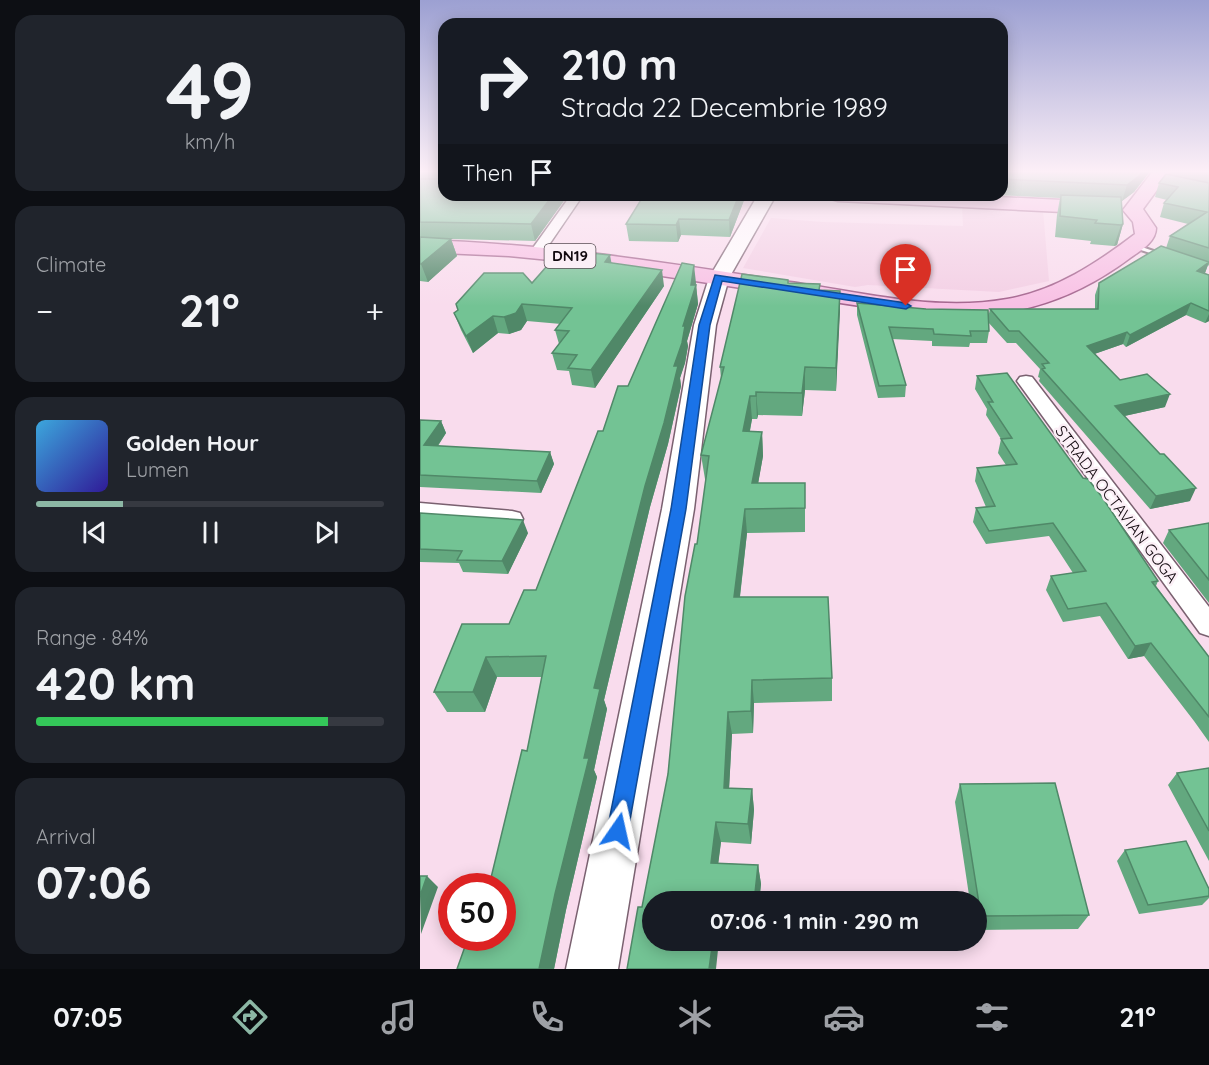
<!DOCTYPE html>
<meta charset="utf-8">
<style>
body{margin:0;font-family:Quicksand,sans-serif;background:#20242c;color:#f1f3f6;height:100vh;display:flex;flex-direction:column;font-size:22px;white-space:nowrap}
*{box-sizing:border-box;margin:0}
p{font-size:20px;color:#9ea1a6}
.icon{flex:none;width:33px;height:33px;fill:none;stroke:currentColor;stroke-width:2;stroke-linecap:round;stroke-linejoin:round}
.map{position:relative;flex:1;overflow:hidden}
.side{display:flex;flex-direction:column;gap:15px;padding:15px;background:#0d0f14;width:420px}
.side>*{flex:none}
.top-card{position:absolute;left:18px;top:18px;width:570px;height:183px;border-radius:18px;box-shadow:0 3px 15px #0003;background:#171b24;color:#f1f3f6;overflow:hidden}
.speed{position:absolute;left:18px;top:873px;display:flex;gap:12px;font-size:30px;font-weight:700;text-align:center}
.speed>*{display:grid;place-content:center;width:78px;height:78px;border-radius:50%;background:#171b24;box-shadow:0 3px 15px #0003;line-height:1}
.speed .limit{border:9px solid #d22;background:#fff;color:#111}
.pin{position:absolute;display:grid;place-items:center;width:51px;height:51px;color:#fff;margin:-62px -26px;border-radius:50% 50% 50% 0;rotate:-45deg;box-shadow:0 0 6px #0007}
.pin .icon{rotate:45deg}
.me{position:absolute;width:66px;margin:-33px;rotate:11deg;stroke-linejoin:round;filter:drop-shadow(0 0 4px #0008)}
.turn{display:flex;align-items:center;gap:21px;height:126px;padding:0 24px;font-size:27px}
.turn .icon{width:78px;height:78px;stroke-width:2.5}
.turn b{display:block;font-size:42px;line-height:51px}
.then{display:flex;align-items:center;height:57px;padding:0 24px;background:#0003;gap:12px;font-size:22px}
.big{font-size:45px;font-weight:700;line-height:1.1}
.side .widget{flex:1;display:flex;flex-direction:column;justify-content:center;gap:9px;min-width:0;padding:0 21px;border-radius:18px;background:#20242c}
.side .dial{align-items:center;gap:0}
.dial b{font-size:78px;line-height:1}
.song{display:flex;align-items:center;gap:18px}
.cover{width:72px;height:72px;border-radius:9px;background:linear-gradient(135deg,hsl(200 70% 55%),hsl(250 70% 35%))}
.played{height:6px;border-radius:3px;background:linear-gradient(90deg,#8cb7a5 25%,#363941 25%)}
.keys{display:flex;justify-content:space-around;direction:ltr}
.heat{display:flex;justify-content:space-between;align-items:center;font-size:33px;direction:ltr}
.charge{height:9px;border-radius:4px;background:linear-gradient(90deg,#34c759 84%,#363941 0)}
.trip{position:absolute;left:222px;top:891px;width:345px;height:60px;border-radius:30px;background:#171b24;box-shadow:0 3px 15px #0003;font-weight:700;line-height:60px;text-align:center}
.menu{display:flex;height:96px;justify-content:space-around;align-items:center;background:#090b0e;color:#9ea1a6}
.menu .icon{width:42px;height:42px}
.menu .current{color:#8cb7a5}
.menu b{font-size:27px;color:#f1f3f6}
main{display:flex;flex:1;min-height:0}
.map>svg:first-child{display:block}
.built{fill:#f3cfe4}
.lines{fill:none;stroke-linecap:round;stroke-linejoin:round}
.lane-casing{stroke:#7a6170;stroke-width:4}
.street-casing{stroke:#7a6170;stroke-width:3}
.secondary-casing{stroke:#7a6170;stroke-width:3}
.primary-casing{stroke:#a4658e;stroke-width:3}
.lane{fill:#fff;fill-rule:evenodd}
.street{fill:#fff;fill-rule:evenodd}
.secondary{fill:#fff;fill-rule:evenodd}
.primary{fill:#f8c0e4;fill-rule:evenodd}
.wall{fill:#63a87f}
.shaded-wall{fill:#508868}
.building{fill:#73c394;stroke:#508868;stroke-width:1.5}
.route{fill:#1a73e8;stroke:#114b97;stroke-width:1.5}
.labels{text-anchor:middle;stroke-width:5;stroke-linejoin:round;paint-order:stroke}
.shield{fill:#fbeff6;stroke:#584e54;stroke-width:1.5}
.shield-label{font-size:15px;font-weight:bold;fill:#12090f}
.street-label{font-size:16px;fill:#12090f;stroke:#fbeff6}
</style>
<main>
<section class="side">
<div class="widget dial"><b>49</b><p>km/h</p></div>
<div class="widget"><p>Climate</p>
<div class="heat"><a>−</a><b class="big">21°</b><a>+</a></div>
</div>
<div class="widget">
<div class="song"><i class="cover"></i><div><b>Golden Hour</b><p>Lumen</p></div></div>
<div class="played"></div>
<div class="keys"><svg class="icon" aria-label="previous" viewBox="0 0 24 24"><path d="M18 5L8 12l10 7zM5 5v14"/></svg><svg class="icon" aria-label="pause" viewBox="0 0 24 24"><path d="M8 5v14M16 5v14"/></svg><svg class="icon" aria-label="next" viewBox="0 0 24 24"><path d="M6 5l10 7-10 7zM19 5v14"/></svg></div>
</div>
<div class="widget"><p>Range · 84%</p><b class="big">420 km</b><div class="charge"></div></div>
<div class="widget"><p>Arrival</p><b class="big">07:06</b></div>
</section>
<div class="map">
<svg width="789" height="969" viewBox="0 0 789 969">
<rect width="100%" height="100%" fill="#f9dced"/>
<!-- built -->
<path class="built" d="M542,206L623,210L629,281L579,292L448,285L435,287L323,268L351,218L403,222L543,226Z"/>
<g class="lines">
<!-- lane casing -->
<g class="lane-casing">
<path id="lane" d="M712,245H716L748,256L745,258L712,247Z"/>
</g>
<!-- street casing -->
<g class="street-casing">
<path id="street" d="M151,195H163L122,255H112L110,252Z
M606,376L612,377L789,607V636L780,633L600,385L597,381L600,377Z
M0,503L92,511L100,513L103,519L100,525L92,527L0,519Z"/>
</g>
<!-- secondary casing -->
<g class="secondary-casing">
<path id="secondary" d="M338,195H356L309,278L296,325L274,509L198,969H146L242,509L274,325L289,278Z"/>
</g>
<!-- primary casing -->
<g class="primary-casing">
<path id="primary" d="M733,171H751L723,209L736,228C736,242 720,251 710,258C646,306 584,320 506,316L150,262L89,256L0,252V240C125,243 247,263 370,282C441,292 515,312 587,299C635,291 677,263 715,234L713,222L703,210Z
M409,195H536L684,202L691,204L694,208L691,212L684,214L418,201L411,199Z"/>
</g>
<!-- lane -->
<use href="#lane" class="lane"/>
<!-- street -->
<use href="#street" class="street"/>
<!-- secondary -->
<use href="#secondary" class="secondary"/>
<!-- primary -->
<use href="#primary" class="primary"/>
</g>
<!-- wall -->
<path class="wall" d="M0,171H24V195H148L115,241L31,239L37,256L8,282L0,281Z
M582,171H729L728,174L714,192L702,201H701L703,224L697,245L694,246L670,244L671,241L635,237L637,215L640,198L576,195H582Z
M751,171H789V266L788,265L785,273L789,275V321L785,323L766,315L706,347L703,344L674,354L700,380L745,407L704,416L770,501L730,509L619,381L620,378L618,377L620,369L596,343H587L568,322L569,331L567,343H550L549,347L512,346V341L472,339L486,385L485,397L458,398L437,315V303L568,318L570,309H675V295L679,283L746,248L750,236L768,224L740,217L744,203L747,200L735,197L739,183L750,175Z
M326,195L310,237L261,235L258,242L209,241L206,224Z
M192,263L244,286L175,388L152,385L149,371L137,370L132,353L139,344L135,330L141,324L107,321L101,330L89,334L78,333L53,353L41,330L34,313L112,283Z
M368,280V283L400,290L420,291L416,391L385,390L382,416L338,415L337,419H332L330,431L342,432L343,456L338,483H385V532L327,533L320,597L412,678V701L334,703L333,733L312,734L309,788L332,789L334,810L331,844L301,842L298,863L338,865L341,884L339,902H232L222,907L248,774L286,479H285L281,455L301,379L300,367Z
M276,283L278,304L267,341L268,346L265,363L260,378L261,386L248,444L230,507L184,700L187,709L174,770L177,777L146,910L134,969H37L82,938L107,751L122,677H77L65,712H27L14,692L89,624L116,590L183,431L208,386Z
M557,376L738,581L736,586L789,657V742L774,721L724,656L708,659L680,616L643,622L626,590L631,576L653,573L629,536L566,544L553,522L556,508L566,507L555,481L557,468L586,465L578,453L581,439L566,415L567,409L555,389Z
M0,420L21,421L26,433L18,446L130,452L134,464L121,493L0,487Z
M0,513L108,533L88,574L43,572L39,563L0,562Z
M789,523V603L743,543L749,530Z
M789,768V861L748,785L757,773Z
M540,784L669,915L658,929L556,930V902H550L535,802Z
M705,850L789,889V898L782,905L719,914L697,861Z"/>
<!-- shaded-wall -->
<path class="shaded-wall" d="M723,171H729L728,174L714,192L702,201L707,185Z
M133,195H148L115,241L111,224Z
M319,195H326L310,237L309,220Z
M259,219L261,235L258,242L256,225Z
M703,224L697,245L694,246L701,225Z
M31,239L37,256L8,282L1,264Z
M190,255L193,271L185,262Z
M789,262L785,273L777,271Z
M274,265L276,283L275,289L276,285L278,304L267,341L268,346L265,363L260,378L261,386L248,444L230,507L184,700L187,709L174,770L177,777L146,910L134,969H119L164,758L174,688L263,326Z
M242,270L244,286L175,388L171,370Z
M420,291V312L416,391V368Z
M771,303L766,315L706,347L710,335Z
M102,304L107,321L101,330L89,334L84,317Z
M789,314V321L785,323Z
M73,316L78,333L53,353L46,336Z
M707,332L703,344L663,358L667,346Z
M385,367V390L382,416V393Z
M336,392L338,415L337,419L336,396Z
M750,394L745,407L691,419L695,406Z
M330,396L332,419L325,455L323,431Z
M21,421L26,433L10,457L4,445Z
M342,432L343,456L334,507L332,483Z
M130,452L134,464L121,493L117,481Z
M776,488L770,501L730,509L736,496Z
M325,509L327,533L317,621L314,597Z
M103,520L108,533L88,574L82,561Z
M731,643L724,656L708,659L715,646Z
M66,657L77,677L65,712L53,692Z
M332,680L334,703L333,733L331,711Z
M308,712L312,734L308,809L304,788Z
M332,789L334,810L331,844L328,824Z
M296,822L301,842L296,882L291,863Z
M338,865L341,884L339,902H334Z
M7,876L18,887L1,934L0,896Z
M293,940H299L296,969H289Z"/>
<!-- building -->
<path class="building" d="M20,171H24V195H133L111,224L0,222V179H20Z
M582,171H723L719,176L707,185L582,179Z
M746,174L789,183V248L750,236L787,212L744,203L758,187L739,183Z
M224,195H319L309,220L259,219L256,225L206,224Z
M641,195L701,197L703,224L701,225L675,223L677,220L640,216Z
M0,237L31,239L1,264H0Z
M741,246L789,262L777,271L789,275V311L771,303L710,335L707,332L667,346L700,380L727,374L750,394L695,406L740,454H744L776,488L736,496L622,369L625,368L622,364L629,363L599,331H589L570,309H678L679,283Z
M141,250L190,255L185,262L242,270L171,370L148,368L157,355L132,353L149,331L135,330L152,308L102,304L96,313L84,317L73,316L46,336L34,313L38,310L36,304L64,273H103L112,283Z
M262,263L274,265L271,285H276L263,326H265L262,343L254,366H258L244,423L225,486L174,688L180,689L164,758H169L135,894L119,969H37L48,938H82V886H69L102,750L107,751L126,656L66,657L53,692H14L42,624H89L104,590H116L178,431H183L198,386H208Z
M322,274L368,280V283L400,284L399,290L420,291L416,368L385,367L382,393L336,392V396H330L323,431L342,432L332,483H385V508L325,509L314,597H408L412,678L332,680L331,711L308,712L304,788L332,789L328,824L296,822L291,863L338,865L334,902H232V940H293L289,969H207L218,907H222L248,774L265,596L275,544H277L289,456L281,455L304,367H300Z
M437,303L506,309L568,310L569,331H550L551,336L514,334L513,329L469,327L486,385L459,386Z
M587,373L663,478L668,479L682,497L738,581L732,582L789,657V717L731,643L715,646L686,603L648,609L631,576L666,571L633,523L569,531L556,508L575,506L557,468L597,464L581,439L592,438L568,402H573L557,376Z
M0,420L21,421L4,445L130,452L117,481L0,475Z
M0,513L103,520L82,561L37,560L42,551L0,549Z
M789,523V580L749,530Z
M789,768V831L757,773Z
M635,783L669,915L561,916L540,784Z
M766,841L789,889V896L728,905L705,850Z
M0,876H7L0,896Z"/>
<!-- sky -->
<linearGradient id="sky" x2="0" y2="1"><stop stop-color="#9ca0d2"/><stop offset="0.56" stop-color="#fceff7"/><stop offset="1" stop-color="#fceff7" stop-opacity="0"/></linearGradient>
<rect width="789" height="306" fill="url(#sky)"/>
<!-- route -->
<path class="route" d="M295,275L486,303L491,306L486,309L302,281L290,325L266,509L208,831L205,838L198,841L190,838L187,831L251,509L279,325Z"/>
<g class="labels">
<!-- shield labels -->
<rect class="shield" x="124.5" y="244" width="51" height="24" rx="4.5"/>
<g class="shield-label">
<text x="150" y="261">DN19</text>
</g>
<!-- street labels -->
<g class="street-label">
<text transform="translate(697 504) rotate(53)" y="6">STRADA OCTAVIAN GOGA</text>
</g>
</g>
</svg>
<div class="speed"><div class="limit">50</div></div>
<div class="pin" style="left:486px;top:306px;background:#d93025"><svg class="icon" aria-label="arrive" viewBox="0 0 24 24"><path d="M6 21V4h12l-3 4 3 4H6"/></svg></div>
<svg class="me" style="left:198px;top:831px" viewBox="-20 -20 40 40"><path d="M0-17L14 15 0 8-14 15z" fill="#1a73e8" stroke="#fff" stroke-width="4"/></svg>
<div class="trip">07:06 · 1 min · 290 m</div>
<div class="top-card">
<div class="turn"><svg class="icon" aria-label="right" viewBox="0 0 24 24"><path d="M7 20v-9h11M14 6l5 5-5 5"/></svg><div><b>210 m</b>Strada 22 Decembrie 1989</div></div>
<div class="then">Then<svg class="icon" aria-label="arrive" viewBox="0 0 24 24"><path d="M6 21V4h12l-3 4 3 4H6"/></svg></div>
</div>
</div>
</main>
<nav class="menu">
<b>07:05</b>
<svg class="icon current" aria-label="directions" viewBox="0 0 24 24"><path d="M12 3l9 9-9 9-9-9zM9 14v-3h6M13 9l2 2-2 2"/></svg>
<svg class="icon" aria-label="music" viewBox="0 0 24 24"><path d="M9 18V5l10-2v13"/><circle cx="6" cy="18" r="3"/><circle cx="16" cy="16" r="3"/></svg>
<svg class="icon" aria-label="phone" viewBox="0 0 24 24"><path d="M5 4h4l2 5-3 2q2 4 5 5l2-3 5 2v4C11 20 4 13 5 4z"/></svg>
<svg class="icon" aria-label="climate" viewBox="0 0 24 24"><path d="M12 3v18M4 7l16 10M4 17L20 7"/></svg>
<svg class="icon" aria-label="car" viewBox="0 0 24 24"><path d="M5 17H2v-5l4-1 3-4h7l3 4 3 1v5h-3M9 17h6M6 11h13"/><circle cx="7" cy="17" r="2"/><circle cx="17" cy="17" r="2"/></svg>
<svg class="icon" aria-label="filters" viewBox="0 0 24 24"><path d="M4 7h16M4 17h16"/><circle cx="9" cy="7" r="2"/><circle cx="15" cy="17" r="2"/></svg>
<b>21°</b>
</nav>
